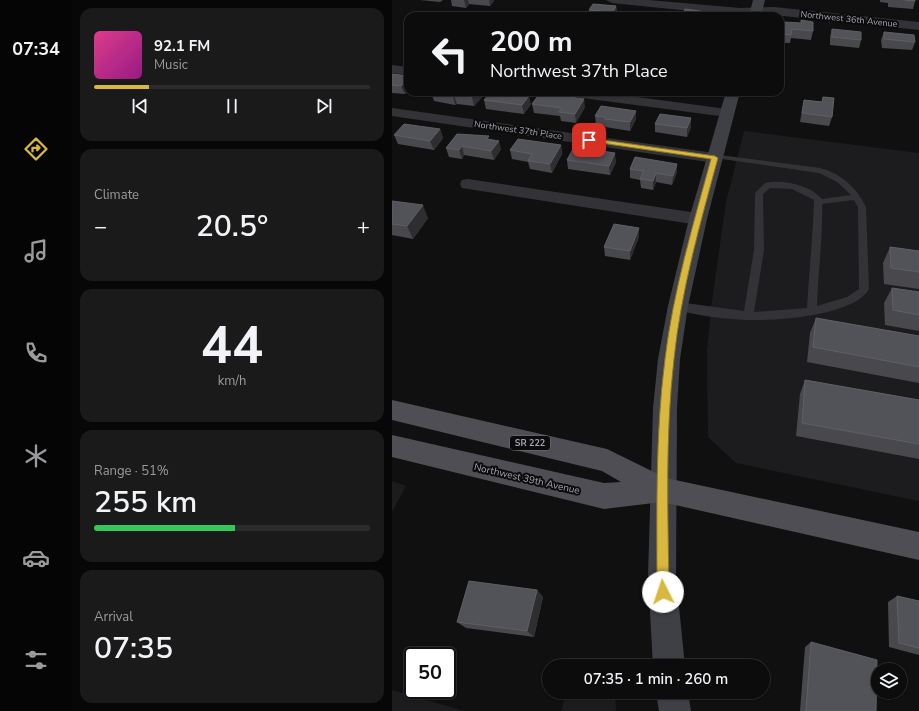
<!DOCTYPE html>
<meta charset="utf-8">
<style>
body{margin:0;font-family:"Nunito Sans",sans-serif;background:#1a1a1b;color:#f1f3f6;height:100vh;display:flex;flex-direction:column;font-size:15px;white-space:nowrap}
*{box-sizing:border-box;margin:0}
p{font-size:13px;color:#9a9b9d}
.icon{flex:none;width:22px;height:22px;fill:none;stroke:currentColor;stroke-width:2;stroke-linecap:round;stroke-linejoin:round}
.map{position:relative;flex:1;overflow:hidden}
.drawer{display:flex;flex-direction:column;gap:8px;padding:8px;background:#070707;width:320px}
.drawer>*{flex:none}
.hud{position:absolute;left:12px;top:12px;width:380px;height:84px;border-radius:12px;box-shadow:0 1px 3px #0004,0 0 0 1px #2c2c2e;background:#0c0c0d;color:#f1f3f6;overflow:hidden}
.controls{position:absolute;left:479px;top:663px;display:grid;gap:8px}
.controls a{display:grid;place-items:center;width:36px;height:36px;border-radius:50%;background:#0c0c0d;box-shadow:0 1px 3px #0004,0 0 0 1px #2c2c2e;font-size:20px}
.speed{position:absolute;left:12px;top:647px;display:flex;gap:8px;font-size:20px;font-weight:700;text-align:center}
.speed>*{display:grid;place-content:center;width:52px;height:52px;border-radius:50%;background:#0c0c0d;box-shadow:0 1px 3px #0004,0 0 0 1px #2c2c2e;line-height:1}
.speed .limit{border:2px solid #111;border-radius:6px;background:#fff;color:#111}
.pin{position:absolute;display:grid;place-items:center;width:34px;height:34px;color:#fff;margin:-17px;border-radius:8px;box-shadow:0 2px 6px #0006}
.me{position:absolute;width:44px;margin:-22px;rotate:356deg;stroke-linejoin:round;filter:drop-shadow(0 0 3px #0008)}
.turn{display:flex;align-items:center;gap:14px;height:84px;padding:0 20px;font-size:18px}
.turn .icon{width:52px;height:52px;stroke-width:2.5}
.turn b{display:block;font-size:28px;line-height:34px}
.big{font-size:30px;font-weight:600;line-height:1.1}
.drawer .tile{flex:1;display:flex;flex-direction:column;justify-content:center;gap:6px;min-width:0;padding:0 14px;border-radius:12px;background:#1a1a1b}
.drawer .dial{align-items:center;gap:0}
.dial b{font-size:52px;line-height:1}
.song{display:flex;align-items:center;gap:12px}
.cover{width:48px;height:48px;border-radius:6px;background:linear-gradient(135deg,hsl(330 70% 55%),hsl(310 70% 35%))}
.played{height:4px;border-radius:2px;background:linear-gradient(90deg,#d9b83f 20%,#2c2c2e 20%)}
.keys{display:flex;justify-content:space-around;direction:ltr}
.heat{display:flex;justify-content:space-between;align-items:center;font-size:22px;direction:ltr}
.charge{height:6px;border-radius:3px;background:linear-gradient(90deg,#34c759 51%,#2c2c2e 0)}
.trip{position:absolute;left:150px;top:659px;width:228px;height:40px;border-radius:20px;background:#0c0c0d;box-shadow:0 1px 3px #0004,0 0 0 1px #2c2c2e;font-weight:600;line-height:40px;text-align:center}
main{display:flex;flex:1;min-height:0}
.dock{display:flex;flex-direction:column;width:72px;justify-content:space-around;align-items:center;background:#050505;color:#9a9b9d}
.dock .icon{width:28px;height:28px}
.dock .on{color:#d9b83f}
.dock b{font-size:18px;color:#f1f3f6}
.map>svg:first-child{display:block}
.built{fill:#1c1c1e}
.lines{fill:none;stroke-linecap:round;stroke-linejoin:round}
.lane{fill:#333337;fill-rule:evenodd}
.street{fill:#333337;fill-rule:evenodd}
.secondary{fill:#3f4045;fill-rule:evenodd}
.primary{fill:#4e4e54;fill-rule:evenodd}
.wall{fill:#49494d}
.shaded-wall{fill:#2e2e31}
.building{fill:#525358;stroke:#5f6066}
.route{fill:#d9b83f;stroke:#8d7829}
.labels{text-anchor:middle;stroke-width:4;stroke-linejoin:round;paint-order:stroke}
.far-street-label{font-size:9px;fill:#a3a5b0;stroke:#0b0b0c}
.shield{fill:#0b0b0c;stroke:#75777f;stroke-width:1}
.shield-label{font-size:9px;font-weight:bold;fill:#a3a5b0}
.street-label{font-size:10px;fill:#a3a5b0;stroke:#0b0b0c}
</style>
<main>
<nav class="dock">
<b>07:34</b>
<svg class="icon on" aria-label="directions" viewBox="0 0 24 24"><path d="M12 3l9 9-9 9-9-9zM9 14v-3h6M13 9l2 2-2 2"/></svg>
<svg class="icon" aria-label="music" viewBox="0 0 24 24"><path d="M9 18V5l10-2v13"/><circle cx="6" cy="18" r="3"/><circle cx="16" cy="16" r="3"/></svg>
<svg class="icon" aria-label="phone" viewBox="0 0 24 24"><path d="M5 4h4l2 5-3 2q2 4 5 5l2-3 5 2v4C11 20 4 13 5 4z"/></svg>
<svg class="icon" aria-label="climate" viewBox="0 0 24 24"><path d="M12 3v18M4 7l16 10M4 17L20 7"/></svg>
<svg class="icon" aria-label="car" viewBox="0 0 24 24"><path d="M5 17H2v-5l4-1 3-4h7l3 4 3 1v5h-3M9 17h6M6 11h13"/><circle cx="7" cy="17" r="2"/><circle cx="17" cy="17" r="2"/></svg>
<svg class="icon" aria-label="filters" viewBox="0 0 24 24"><path d="M4 7h16M4 17h16"/><circle cx="9" cy="7" r="2"/><circle cx="15" cy="17" r="2"/></svg>
</nav>
<section class="drawer">
<div class="tile">
<div class="song"><i class="cover"></i><div><b>92.1 FM</b><p>Music</p></div></div>
<div class="played"></div>
<div class="keys"><svg class="icon" aria-label="previous" viewBox="0 0 24 24"><path d="M18 5L8 12l10 7zM5 5v14"/></svg><svg class="icon" aria-label="pause" viewBox="0 0 24 24"><path d="M8 5v14M16 5v14"/></svg><svg class="icon" aria-label="next" viewBox="0 0 24 24"><path d="M6 5l10 7-10 7zM19 5v14"/></svg></div>
</div>
<div class="tile"><p>Climate</p>
<div class="heat"><a>−</a><b class="big">20.5°</b><a>+</a></div>
</div>
<div class="tile dial"><b>44</b><p>km/h</p></div>
<div class="tile"><p>Range · 51%</p><b class="big">255 km</b><div class="charge"></div></div>
<div class="tile"><p>Arrival</p><b class="big">07:35</b></div>
</section>
<div class="map">
<svg width="527" height="711" viewBox="0 0 527 711">
<rect width="100%" height="100%" fill="#101011"/>
<!-- built -->
<path class="built" d="M352,131L527,153V501L344,463L316,437L315,352L319,308L334,202Z
M0,481L14,486L0,512Z
M0,690L72,711H0Z
M174,692H223L224,711H169Z"/>
<g class="lines">
<!-- lane -->
<path class="lane" d="M320,154L428,168C450,174 464,187 474,207L477,289C462,316 384,321 356,320C332,319 305,316 282,309L281,306L282,303L286,302L352,311L362,250L363,193L373,183C390,179 418,185 430,199L459,195L445,182L427,173L323,158H320ZM378,188L400,189L422,200C421,236 417,272 415,308L362,312L372,250L371,194ZM462,200L466,207L467,289L455,297L425,306C426,272 431,238 430,204Z"/>
<!-- street -->
<path class="street" d="M214,0H257L348,8L382,7L527,22V30L382,15L348,16L220,3Z
M0,65L16,67V75L0,73Z
M168,92H208L335,109L340,110L342,113L340,116L335,117L175,96L170,95Z
M0,108L323,153L329,155L331,158L329,161L323,163L0,116Z
M76,179L306,213L312,215L315,219L312,223L306,225L70,188L68,184L70,180Z"/>
<!-- secondary -->
<path class="secondary" d="M361,0H373L369,16H357Z
M334,92H348L315,219L296,306L288,359L285,408L284,577L293,666H261L256,577L261,408L266,359L276,306L297,219Z
M264,692H296L299,711H267Z"/>
<!-- primary -->
<path class="primary" d="M0,400L215,449L274,478L527,532V560L270,502L212,509L0,457V435L212,483L229,482L210,471L0,420Z"/>
</g>
<!-- wall -->
<path class="wall" d="M28,0H51L48,2Z
M59,0H102V1L98,6L77,4L74,8L60,6Z
M488,0H523V1L521,9L496,7V3L488,2Z
M224,6L225,14L224,16H197V10Z
M392,22L421,31L419,40L399,38L398,43H389Z
M440,29L469,40L467,48L438,45V37Z
M492,32L523,42L520,50L490,48L489,40Z
M0,74L16,76V91L13,94L0,93Z
M39,92H88L90,97L82,106L65,104L63,105L42,101Z
M131,95L139,104L132,114L94,109L92,100Z
M431,97L440,117L437,126L408,122L412,100L430,102Z
M140,104L193,107L184,123L169,121L168,116L142,113Z
M203,116L244,119L238,131L213,127V126L204,125Z
M299,118V127L295,137L263,132V124Z
M48,129L51,138L42,150L6,144L2,135Z
M98,139L109,149L102,160L72,155L70,159L57,157L54,148Z
M169,145L170,154L160,173L138,169L136,162L120,159L118,150Z
M175,160L224,162L218,175L176,169Z
M285,164V172L280,185L264,182L261,190L249,188L248,180L238,178V169Z
M0,201L36,218L21,239L0,235Z
M247,228V237L238,260L213,256L212,247Z
M498,247L527,251V289L492,284L491,263Z
M500,288L527,292V331L493,325L492,303Z
M424,318L527,336V383L415,362L418,333Z
M413,380L527,400V459L404,436L408,394Z
M145,590L151,597L142,637L74,628L65,622Z
M505,596L527,601V655L497,647L496,602Z
M419,642L484,711H408L413,647Z"/>
<!-- shaded-wall -->
<path class="shaded-wall" d="M72,0H76L77,4L74,8Z
M97,0H102V1L98,6Z
M224,6L225,14L224,16H221V12Z
M16,79V91L13,94L9,86Z
M84,92H88L90,97L82,106L80,97Z
M128,92H131L132,98L127,94Z
M62,95L65,104L63,105L61,96Z
M137,96L139,104L132,114L130,105Z
M192,99L193,107L184,123L183,114Z
M244,111V119L238,131V122Z
M299,118V127L295,137V128Z
M48,129L51,138L42,150L38,141Z
M107,141L109,149L102,160L99,151Z
M169,145L170,154L160,173L158,164Z
M70,146L72,155L70,159L67,150Z
M223,153L224,162L218,175L217,166Z
M285,164V172L280,185L281,176Z
M264,173V182L261,190V181Z
M31,205L36,218L21,239L15,226Z
M247,228V237L238,260V251Z
M145,590L151,597L142,637L135,631Z"/>
<!-- building -->
<path class="building" d="M513,0H523V1Z
M201,4L224,6L221,12L197,10Z
M293,9L314,12L312,16H290Z
M409,20L421,22V31L400,29L399,35L390,34L392,22L409,23Z
M440,29L469,32V40L440,37Z
M492,32L522,35L523,42L492,39Z
M0,74L16,76V79L9,86L0,85Z
M39,92H84L80,97L62,95L61,96Z
M99,92H128L127,94L137,96L130,105L92,100Z
M148,93L192,99L183,114L167,112L170,108L140,104Z
M431,97L442,98L440,117L410,113L412,100L430,102Z
M209,106L244,111L238,122L213,119V117L203,116Z
M268,114L299,118L295,128L263,124Z
M12,124L48,129L38,141L2,135Z
M65,134L97,136L95,139L107,141L99,151L70,146L67,150L54,148Z
M126,139L169,145L158,164L136,161L140,154L118,150Z
M182,147L223,153L217,166L175,160Z
M243,157L285,164L281,176L264,173L261,181L248,179L252,171L238,169Z
M0,201L31,205L15,226L0,224Z
M222,224L247,228L238,251L212,247Z
M498,247L527,251V272L499,268Z
M500,288L527,292V315L501,310Z
M424,318L527,336V367L421,347Z
M413,380L527,400V444L410,423Z
M77,581L145,590L135,631L65,622Z
M505,596L527,601V648L507,643Z
M419,642L485,660L484,711H414Z"/>
<!-- route -->
<path class="route" d="M197,138L323,156L326,158C308,224 289,291 282,359C273,436 276,515 277,592L275,596L271,598L267,596L265,592C265,515 263,436 273,359C281,292 301,225 319,159L195,141L194,140Z"/>
<g class="labels">
<!-- far-street labels -->
<g class="far-street-label">
<text transform="translate(457 19) rotate(6)" y="3">Northwest 36th Avenue</text>
<text transform="translate(126 130) rotate(8)" y="3">Northwest 37th Place</text>
</g>
<!-- shield labels -->
<rect class="shield" x="118" y="436" width="40" height="14" rx="3"/>
<g class="shield-label">
<text x="138" y="446">SR 222</text>
</g>
<!-- street labels -->
<g class="street-label">
<text transform="translate(135 478) rotate(13)" y="4">Northwest 39th Avenue</text>
</g>
</g>
</svg>
<div class="controls">
<a><svg class="icon" aria-label="layers" viewBox="0 0 24 24"><path d="M12 4l9 5-9 5-9-5zM3 14l9 5 9-5"/></svg></a>
</div>
<div class="speed"><div class="limit">50</div></div>
<div class="pin" style="left:197px;top:140px;background:#d93025"><svg class="icon" aria-label="arrive" viewBox="0 0 24 24"><path d="M6 21V4h12l-3 4 3 4H6"/></svg></div>
<svg class="me" style="left:271px;top:592px" viewBox="-20 -20 40 40"><circle r="19" fill="#fff"/><path d="M0-13L10 11 0 6-10 11z" fill="#d9b83f"/></svg>
<div class="trip">07:35 · 1 min · 260 m</div>
<div class="hud">
<div class="turn"><svg class="icon" aria-label="left" viewBox="0 0 24 24"><path d="M17 20v-9H6M10 6l-5 5 5 5"/></svg><div><b>200 m</b>Northwest 37th Place</div></div>
</div>
</div>
</main>
